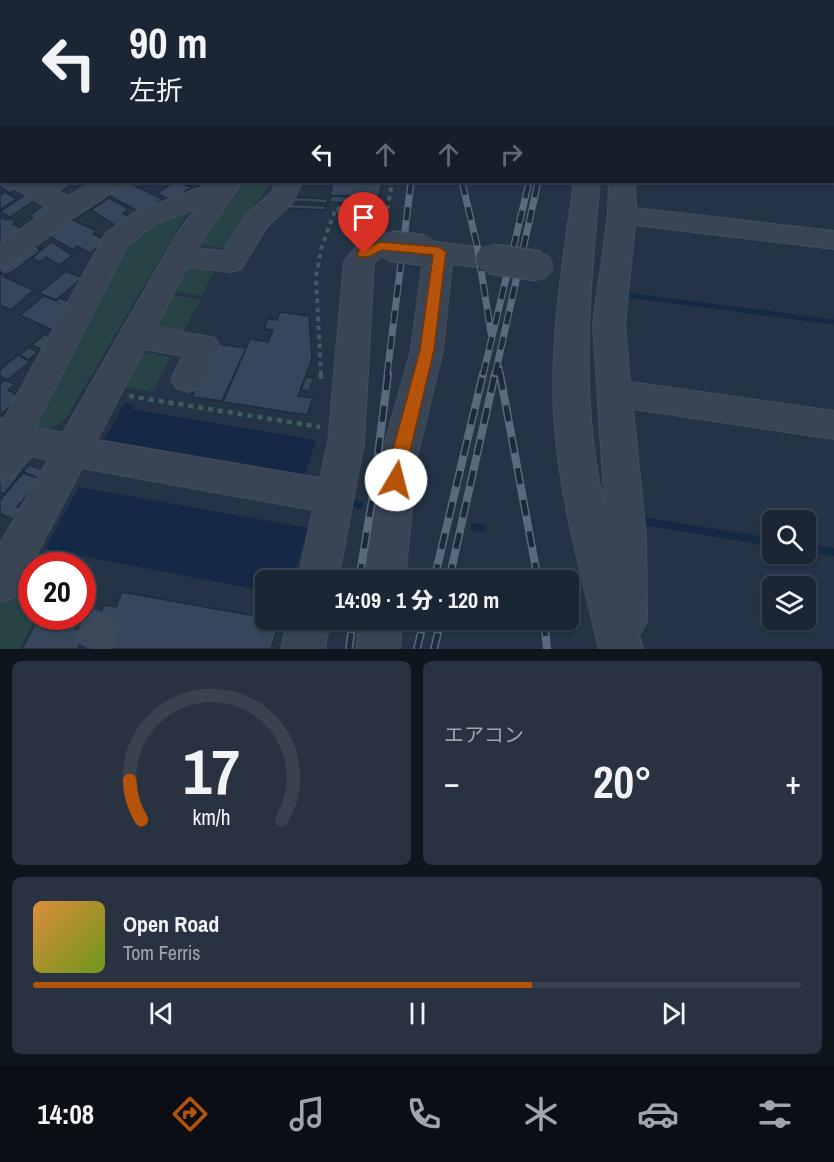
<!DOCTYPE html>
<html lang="ja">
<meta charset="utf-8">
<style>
body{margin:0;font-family:"Archivo Narrow","Noto Sans JP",sans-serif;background:#283240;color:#f1f3f6;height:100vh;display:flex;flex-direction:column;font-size:22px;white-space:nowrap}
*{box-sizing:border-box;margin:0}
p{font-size:20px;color:#a0a5ac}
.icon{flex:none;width:33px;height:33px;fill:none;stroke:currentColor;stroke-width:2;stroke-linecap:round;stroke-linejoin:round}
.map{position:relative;height:649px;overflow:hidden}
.side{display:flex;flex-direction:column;gap:12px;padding:12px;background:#0f151d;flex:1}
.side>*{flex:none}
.top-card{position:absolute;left:0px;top:0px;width:834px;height:183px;box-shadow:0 2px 4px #0004,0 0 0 2px #39434f;background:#1b2634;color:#f1f3f6;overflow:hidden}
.buttons{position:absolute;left:762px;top:510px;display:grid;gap:12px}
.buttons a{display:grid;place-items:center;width:54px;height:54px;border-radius:9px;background:#1b2634;box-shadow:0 2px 4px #0004,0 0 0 2px #39434f;font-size:30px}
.speed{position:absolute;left:18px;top:552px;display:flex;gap:12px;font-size:30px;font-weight:700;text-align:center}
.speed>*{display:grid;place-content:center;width:78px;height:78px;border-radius:50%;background:#1b2634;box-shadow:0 2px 4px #0004,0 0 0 2px #39434f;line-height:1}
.speed .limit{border:9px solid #d22;background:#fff;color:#111}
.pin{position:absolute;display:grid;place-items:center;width:51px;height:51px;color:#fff;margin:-62px -26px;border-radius:50% 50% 50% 0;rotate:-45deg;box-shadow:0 0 6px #0007}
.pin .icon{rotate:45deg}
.me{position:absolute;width:66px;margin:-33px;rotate:8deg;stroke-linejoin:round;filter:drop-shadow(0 0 4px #0008)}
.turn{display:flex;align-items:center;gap:21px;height:126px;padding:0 30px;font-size:27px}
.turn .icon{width:78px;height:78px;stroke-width:2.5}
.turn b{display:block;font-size:42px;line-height:51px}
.lanes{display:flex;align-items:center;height:57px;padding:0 30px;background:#0003;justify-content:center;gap:30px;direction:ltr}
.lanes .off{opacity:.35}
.big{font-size:45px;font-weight:800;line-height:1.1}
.side .tile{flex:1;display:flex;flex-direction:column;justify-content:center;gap:9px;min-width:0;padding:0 21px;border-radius:9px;background:#283240}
.side .dial{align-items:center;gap:0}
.dial svg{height:156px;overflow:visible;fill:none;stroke:#39434f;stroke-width:7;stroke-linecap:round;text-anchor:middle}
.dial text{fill:#f1f3f6;stroke:none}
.song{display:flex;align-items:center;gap:18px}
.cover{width:72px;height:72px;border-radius:9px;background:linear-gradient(135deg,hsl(30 70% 55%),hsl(80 70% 35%))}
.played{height:6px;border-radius:3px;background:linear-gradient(90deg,#b45309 65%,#39434f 65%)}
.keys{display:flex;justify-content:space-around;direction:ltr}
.heat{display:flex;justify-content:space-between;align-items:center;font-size:33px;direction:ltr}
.side .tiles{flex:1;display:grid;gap:12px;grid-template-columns:1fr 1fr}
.tile:last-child{grid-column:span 2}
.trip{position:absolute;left:255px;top:570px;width:324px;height:60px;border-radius:9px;background:#1b2634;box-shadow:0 2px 4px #0004,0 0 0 2px #39434f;font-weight:800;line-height:60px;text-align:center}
.tabs{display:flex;height:96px;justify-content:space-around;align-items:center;background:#0b0f15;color:#a0a5ac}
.tabs .icon{width:42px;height:42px}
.tabs .on{color:#b45309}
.tabs b{font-size:27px;color:#f1f3f6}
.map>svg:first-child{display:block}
.green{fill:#274346}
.water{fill:#152946}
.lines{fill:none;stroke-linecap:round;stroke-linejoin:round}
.stream-far1{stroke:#152946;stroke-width:5}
.stream{stroke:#152946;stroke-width:8}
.building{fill:#36475c;stroke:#202c3c;stroke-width:1.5}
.minor-tunnel{stroke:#3a485a;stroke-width:38;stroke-dasharray:38 19;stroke-linecap:butt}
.minor-casing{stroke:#434e5e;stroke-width:2}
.path-far1{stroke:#405c5e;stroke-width:4;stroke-dasharray:4.5 4.5;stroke-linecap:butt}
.path{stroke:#405c5e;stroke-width:4.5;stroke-dasharray:5 5;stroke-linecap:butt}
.minor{fill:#394555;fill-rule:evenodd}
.rail-far1-casing{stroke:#5b697c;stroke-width:7}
.rail-casing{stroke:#5b697c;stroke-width:8}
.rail-far1{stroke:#1e2a3a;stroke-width:4.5;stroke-dasharray:13;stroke-linecap:butt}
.rail{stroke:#1e2a3a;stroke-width:5;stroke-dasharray:16;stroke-linecap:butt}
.minor-bridge-casing{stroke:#434e5e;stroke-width:32;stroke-linecap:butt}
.minor-bridge{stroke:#394555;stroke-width:29}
.route{fill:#b45309;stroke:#753606;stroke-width:1.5}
</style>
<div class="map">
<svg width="834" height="649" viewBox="0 0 834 649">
<rect width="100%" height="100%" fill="#243346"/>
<!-- green -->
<path class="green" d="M246,182H272L229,239L225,248L198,245Z
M192,208L181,223L66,418L51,429L28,425L123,243L148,224Z
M187,266L215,269L202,296L174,291Z
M172,295L201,299L183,332L156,327Z
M141,352L171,357L153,392L122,387Z
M25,558L62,565L32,566V616L36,617L20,649H0V604Z"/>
<!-- water -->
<path class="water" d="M125,403L134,404L131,409L316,440L305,475L104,440Z
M79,487L308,528L292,580H266L265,591L45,549Z"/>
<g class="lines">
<!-- stream-far1 -->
<path class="stream-far1" d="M832,166L834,172
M627,295L834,322"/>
<!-- stream -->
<path class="stream" d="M349,503L359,505
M636,520L772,542
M475,527L482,528
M806,548L834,552"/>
</g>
<!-- building -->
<path class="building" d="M0,171L2,182H16L23,186L10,193L0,187Z
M56,182H62L70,186L53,196L42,189Z
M127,182L162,199L142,213L106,194Z
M174,182L191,187L172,201L157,193Z
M333,182H382L379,197L330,195Z
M5,192L17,199L0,209V195Z
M28,193L38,198L10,217L0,212Z
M99,193L108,198L74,220L64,215Z
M331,196L352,197L351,203L329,202Z
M290,197L328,199L327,203L289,201Z
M109,198L129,209L123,213L133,219L120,228L91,210Z
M288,204L326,206L325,210L287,208Z
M44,205L59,210L40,223L29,216Z
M0,217L6,220L10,218L17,222L13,224L26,231L6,247L0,243Z
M68,218L97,231L93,234L106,240L90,253L77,246L73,250L46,234Z
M51,242L73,255L59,265L46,257L39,262L32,258Z
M30,244L41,249L39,250L40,251L12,272L5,275L0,272V265Z
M66,271L82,278L56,300L39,293Z
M0,273L6,276L4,277L34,290L11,310L0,305Z
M44,296L56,301L60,298L72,303L56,332L20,315Z
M280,312L309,316L312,359L298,396L313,398L307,415L223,402L250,339L268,342L273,330L264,329L268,319L277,320Z
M45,334L53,339L46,352L32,345Z
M218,344L246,348L222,401L192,397Z
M29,347L38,352L28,360L20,355Z
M18,355L30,362L7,380L0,376V370Z
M306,377L314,378L309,391L301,390Z
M4,380L15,384L8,390L21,397L0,415V384Z
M29,465L45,471L39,478L23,472Z
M11,466L23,470L4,494L0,492V478Z
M23,473L40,479L17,507L21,508L13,519L0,514V500Z
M122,592L266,618V620H280L271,649H85L104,605L116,607Z
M36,622L86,631L78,649H22Z"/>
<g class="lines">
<!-- minor-tunnel -->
<path class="minor-tunnel" d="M91,649L106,614L101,613"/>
<!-- minor casing -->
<g class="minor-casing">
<path id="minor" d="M81,0H101L80,2Z
M307,0H343L344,2H308Z
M429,0H449L428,2Z
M600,0H620V2H600Z
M0,6H2V18H0Z
M832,16H834V28H832Z
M0,85H2V99H0Z
M832,107H834V121H832Z
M0,120H2V134H0Z
M0,159L2,160V176L0,175Z
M10,182H42L68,196L92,182H123L119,188L78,214L10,265L0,268V244L49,209L14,188Z
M215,182H243L197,248L223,251L246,215L272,192L276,182H302L293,202L267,227L241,269L231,272L187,267L156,327L215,338L220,347L200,388L188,392L176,388L171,379L183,356L144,349L97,440L320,478L328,443L344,262C357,241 376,233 400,239L404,246L400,253L382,256L374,263L364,443L338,580H298L313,510L82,468L14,597L0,602V544L48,460L32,456L13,476L0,481V418L4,419L106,233L135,212ZM196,208L176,235L63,433L35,427L127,246L155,224Z
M574,182H600C589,293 579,401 605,510L593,324L608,215L609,182H635L636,208L834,231V249L635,225L625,324L630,382L834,411V439L633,409L646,536L647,621L639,636L643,649H599C583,580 563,511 556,440C547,354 562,267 574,182Z
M423,240L491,249L501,252L506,259L501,266L491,269L452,264L443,350L417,457L405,580H365L381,457L411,350L423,260L413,257L409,250L413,243Z
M288,620H330L325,649H281Z
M360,620H402L400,649H356Z"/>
</g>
<!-- path-far1 -->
<path class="path-far1" d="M337,208L357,236
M321,375L316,277L321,249L336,208L387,213L392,182"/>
<!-- path -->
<path class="path" d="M321,374V384
M129,396L320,427"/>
<!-- minor -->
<use href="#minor" class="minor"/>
<!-- rail-far1 casing -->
<g class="rail-far1-casing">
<path id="rail-far1" d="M462,182L477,245L491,333
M499,368L500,375
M387,375L411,182
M483,375L529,182
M495,375L538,182"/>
</g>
<!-- rail casing -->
<g class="rail-casing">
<path id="rail" d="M500,374L538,580
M359,580L373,494L388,374
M434,580L483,374
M449,580L495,374
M544,620L547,649
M349,649L353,620
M417,649L424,620
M434,649L441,620"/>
</g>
<!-- rail-far1 -->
<use href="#rail-far1" class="rail-far1"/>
<!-- rail -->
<use href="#rail" class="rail"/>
<!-- minor-bridge casing -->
<g class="minor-bridge-casing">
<path id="minor-bridge" d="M390,246L423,250
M491,259L539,266"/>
</g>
<!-- minor-bridge -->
<use href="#minor-bridge" class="minor-bridge"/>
</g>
<!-- route -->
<path class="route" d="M380,242L439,247L446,252L434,350L402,485L396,487L391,485L388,480L391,457L420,350L433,255L382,250L368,257H359L357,254L359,251Z"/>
</svg>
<div class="buttons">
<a><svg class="icon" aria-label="search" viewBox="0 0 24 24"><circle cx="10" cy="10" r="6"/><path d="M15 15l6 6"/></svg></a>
<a><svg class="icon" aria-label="layers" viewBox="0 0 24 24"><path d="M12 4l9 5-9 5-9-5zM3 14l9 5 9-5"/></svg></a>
</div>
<div class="speed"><div class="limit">20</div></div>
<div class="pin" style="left:364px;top:254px;background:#d93025"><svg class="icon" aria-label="arrive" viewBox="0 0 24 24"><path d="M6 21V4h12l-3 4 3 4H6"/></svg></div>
<svg class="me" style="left:396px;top:480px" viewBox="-20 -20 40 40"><circle r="19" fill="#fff"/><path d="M0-13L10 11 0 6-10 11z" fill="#b45309"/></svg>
<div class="trip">14:09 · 1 分 · 120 m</div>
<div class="top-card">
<div class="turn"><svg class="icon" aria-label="left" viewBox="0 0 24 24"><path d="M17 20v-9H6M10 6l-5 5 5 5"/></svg><div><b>90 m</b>左折</div></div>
<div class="lanes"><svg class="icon" aria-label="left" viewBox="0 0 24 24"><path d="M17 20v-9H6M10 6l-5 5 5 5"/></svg><svg class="icon off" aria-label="ahead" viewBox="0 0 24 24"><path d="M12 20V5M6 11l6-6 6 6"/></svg><svg class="icon off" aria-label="ahead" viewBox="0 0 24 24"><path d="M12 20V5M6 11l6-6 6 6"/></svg><svg class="icon off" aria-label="right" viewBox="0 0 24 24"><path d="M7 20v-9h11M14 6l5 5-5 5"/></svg></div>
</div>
</div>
<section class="side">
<div class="tiles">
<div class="tile dial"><svg viewBox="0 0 100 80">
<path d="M14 69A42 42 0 1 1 86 69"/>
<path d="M14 69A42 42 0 0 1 8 49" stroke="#b45309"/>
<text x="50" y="56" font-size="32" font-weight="700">17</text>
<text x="50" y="72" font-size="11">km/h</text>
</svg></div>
<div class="tile"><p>エアコン</p>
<div class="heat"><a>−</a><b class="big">20°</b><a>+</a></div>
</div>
<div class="tile">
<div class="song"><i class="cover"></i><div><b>Open Road</b><p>Tom Ferris</p></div></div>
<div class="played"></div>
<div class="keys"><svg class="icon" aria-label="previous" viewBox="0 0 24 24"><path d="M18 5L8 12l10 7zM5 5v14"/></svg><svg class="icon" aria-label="pause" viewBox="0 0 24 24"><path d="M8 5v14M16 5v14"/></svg><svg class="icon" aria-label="next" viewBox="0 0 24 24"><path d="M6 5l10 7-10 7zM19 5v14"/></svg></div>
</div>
</div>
</section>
<nav class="tabs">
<b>14:08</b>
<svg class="icon on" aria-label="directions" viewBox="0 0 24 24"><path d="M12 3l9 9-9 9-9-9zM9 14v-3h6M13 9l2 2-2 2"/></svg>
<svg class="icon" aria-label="music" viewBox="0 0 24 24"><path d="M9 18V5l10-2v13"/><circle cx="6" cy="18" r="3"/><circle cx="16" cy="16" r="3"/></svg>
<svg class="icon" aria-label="phone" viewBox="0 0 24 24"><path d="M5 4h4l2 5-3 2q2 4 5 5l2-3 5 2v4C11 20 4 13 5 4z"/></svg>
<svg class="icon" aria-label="climate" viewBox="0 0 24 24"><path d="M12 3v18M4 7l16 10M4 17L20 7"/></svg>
<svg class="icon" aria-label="car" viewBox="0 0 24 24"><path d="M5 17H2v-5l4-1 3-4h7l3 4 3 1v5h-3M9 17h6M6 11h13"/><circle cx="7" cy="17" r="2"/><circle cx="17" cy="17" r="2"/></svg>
<svg class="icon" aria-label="filters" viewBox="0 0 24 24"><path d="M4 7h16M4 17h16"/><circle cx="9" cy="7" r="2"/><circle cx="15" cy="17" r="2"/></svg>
</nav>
